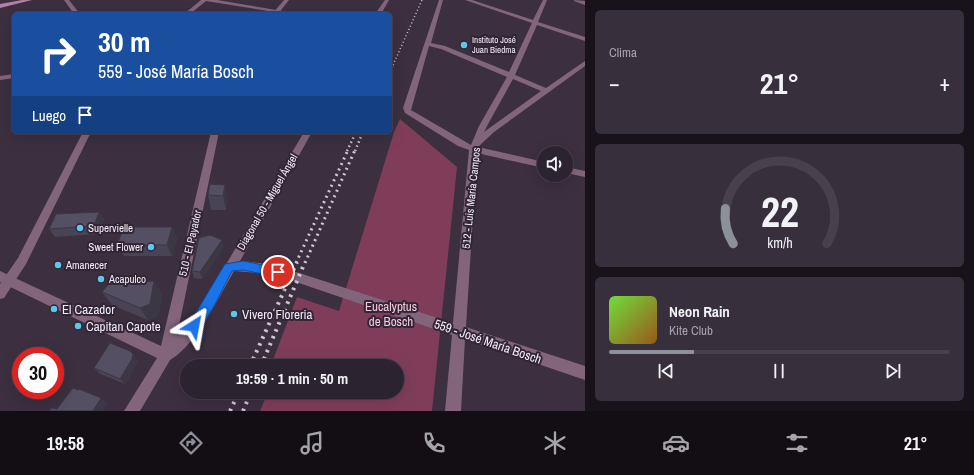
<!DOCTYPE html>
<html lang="es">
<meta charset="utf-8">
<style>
body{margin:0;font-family:"Archivo Narrow",sans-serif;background:#382f3c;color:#f1f3f6;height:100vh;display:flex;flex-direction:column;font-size:15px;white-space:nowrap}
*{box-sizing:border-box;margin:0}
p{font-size:13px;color:#a6a4ab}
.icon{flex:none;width:22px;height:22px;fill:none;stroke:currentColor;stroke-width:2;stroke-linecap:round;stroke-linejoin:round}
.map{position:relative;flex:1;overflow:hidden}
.panel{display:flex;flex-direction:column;gap:10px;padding:10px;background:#18131a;width:389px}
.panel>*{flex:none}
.hud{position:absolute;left:12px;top:12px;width:380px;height:122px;border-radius:6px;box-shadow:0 4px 16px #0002,0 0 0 1px #48404c;background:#1a4fa0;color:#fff;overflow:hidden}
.tools{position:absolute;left:537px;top:146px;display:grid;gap:8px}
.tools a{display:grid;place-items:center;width:36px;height:36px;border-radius:50%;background:#2c2330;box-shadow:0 4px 16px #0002,0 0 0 1px #48404c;font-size:20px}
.speed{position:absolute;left:12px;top:347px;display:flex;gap:8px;font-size:20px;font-weight:700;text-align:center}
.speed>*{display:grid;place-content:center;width:52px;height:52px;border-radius:50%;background:#2c2330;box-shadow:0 4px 16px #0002,0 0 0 1px #48404c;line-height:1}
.speed .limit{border:6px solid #d22;background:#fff;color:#111}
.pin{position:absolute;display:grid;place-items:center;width:34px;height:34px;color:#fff;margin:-17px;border:2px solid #fff;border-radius:50%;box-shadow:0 1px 4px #0007}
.me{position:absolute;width:44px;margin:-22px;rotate:34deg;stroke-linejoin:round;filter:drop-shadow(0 0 3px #0008)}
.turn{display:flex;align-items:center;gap:14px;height:84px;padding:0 20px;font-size:18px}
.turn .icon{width:52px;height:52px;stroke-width:2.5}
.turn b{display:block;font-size:28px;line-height:34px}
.then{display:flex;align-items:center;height:38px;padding:0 20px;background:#0003;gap:8px;font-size:15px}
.big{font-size:30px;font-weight:700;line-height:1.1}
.panel .widget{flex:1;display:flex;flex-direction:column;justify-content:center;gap:6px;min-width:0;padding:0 14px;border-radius:6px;background:#382f3c}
.panel .dial{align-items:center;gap:0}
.dial svg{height:104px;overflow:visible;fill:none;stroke:#48404c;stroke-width:7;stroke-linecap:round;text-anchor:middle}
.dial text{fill:#f1f3f6;stroke:none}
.song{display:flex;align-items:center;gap:12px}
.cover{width:48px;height:48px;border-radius:6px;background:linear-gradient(135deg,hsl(100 70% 55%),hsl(30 70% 35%))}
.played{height:4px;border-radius:2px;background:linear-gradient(90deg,#8c9099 25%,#48404c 25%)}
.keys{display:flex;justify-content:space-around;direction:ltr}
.heat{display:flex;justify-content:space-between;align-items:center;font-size:22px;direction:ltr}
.trip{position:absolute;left:180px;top:359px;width:224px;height:40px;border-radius:20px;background:#2c2330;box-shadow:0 4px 16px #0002,0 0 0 1px #48404c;font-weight:700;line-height:40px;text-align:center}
.tabs{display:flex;height:64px;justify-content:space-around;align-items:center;background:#120e13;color:#a6a4ab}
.tabs .icon{width:28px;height:28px}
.tabs .active{color:#8c9099}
.tabs b{font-size:18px;color:#f1f3f6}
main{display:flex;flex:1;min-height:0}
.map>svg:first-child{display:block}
.green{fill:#7f3d59}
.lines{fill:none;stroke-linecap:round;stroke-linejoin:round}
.minor{fill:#83657b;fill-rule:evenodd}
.tertiary{fill:#83657b;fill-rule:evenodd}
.secondary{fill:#af80a3;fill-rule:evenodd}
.rail-far3{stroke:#cfc6d2;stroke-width:1.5;stroke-dasharray:1 2.5;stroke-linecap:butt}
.rail-far2{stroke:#cfc6d2;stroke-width:2.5;stroke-dasharray:1.5 3;stroke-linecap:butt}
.rail-far1{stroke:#cfc6d2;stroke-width:3;stroke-dasharray:2 4;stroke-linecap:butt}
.rail{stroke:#cfc6d2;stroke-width:4;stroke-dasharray:2.5 5;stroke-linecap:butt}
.wall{fill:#484455}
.shaded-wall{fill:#3b3745}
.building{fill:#544f63;stroke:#3b3745}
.route{fill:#1a73e8;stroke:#114b97}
.poi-dot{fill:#5cc7e7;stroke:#312536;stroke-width:1.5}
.labels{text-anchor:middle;stroke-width:4;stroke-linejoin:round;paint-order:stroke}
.far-poi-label{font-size:9px;fill:#f3ebf6;stroke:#312536;text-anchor:start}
.street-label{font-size:11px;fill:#f3ebf6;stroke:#312536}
.poi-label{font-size:11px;fill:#f3ebf6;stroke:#312536;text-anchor:start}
.near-park-label{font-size:13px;fill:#f7c9d9;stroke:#312536}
.near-poi-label{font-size:13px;fill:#f3ebf6;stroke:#312536;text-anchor:start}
.near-street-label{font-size:13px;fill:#f3ebf6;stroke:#312536}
</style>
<main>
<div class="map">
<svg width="585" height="411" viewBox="0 0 585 411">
<rect width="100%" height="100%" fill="#3b2f40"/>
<!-- green -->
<path class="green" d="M400,119L457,167L432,411H260L268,392H397V366L271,365L297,297L339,311L394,132Z"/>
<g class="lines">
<!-- minor -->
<path class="minor" d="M64,0H69L80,14H74Z
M201,0H217L300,14H287L206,1L190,14H184Z
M385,0H389L381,14H375Z
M439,0H443L431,43L445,46L509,72L532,23L465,0H472L533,20L543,0H547L538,22L585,37V41L537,25L515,75L546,88L585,61V66L494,132L478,147L544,162V168L477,153L466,327L585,366V380L465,339L461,411H445L452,335L290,280L260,273L234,271C219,297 194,350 166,362L161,360L159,355L161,350L181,332L201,307L304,132H312L240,261L260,263L290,270L453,323L469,150L458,146L405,113L403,108ZM429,46L441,49L507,77L479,126L471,145L411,110ZM513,79L541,91L484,132L487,126Z
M14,74V78L0,80V76Z
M83,132H91L26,264L4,298L0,299V284L18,258Z
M566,167L585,171V177L566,173Z"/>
<!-- tertiary -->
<path class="tertiary" d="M284,0H289L278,14H272Z
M574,0L585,1V5L574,1Z
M211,132H219L173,355L140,411H124L157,358L0,282V271L161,346Z"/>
<!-- secondary -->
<path class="secondary" d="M22,0H32L0,8V4Z"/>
<!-- rail-far3 -->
<path class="rail-far3" d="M393,65L422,0"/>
<!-- rail-far2 -->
<path class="rail-far2" d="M390,71L393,64
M347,151L356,132
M355,151L363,132"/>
<!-- rail-far1 -->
<path class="rail-far1" d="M296,263L348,150
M305,263L355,150"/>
<!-- rail -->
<path class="rail" d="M250,366L297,262
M261,366L305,262
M230,411L239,392
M243,411L251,392"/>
</g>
<!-- wall -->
<path class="wall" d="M210,184L228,200L226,210H211L208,195Z
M99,212L104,219L99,234L55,237L49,229Z
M172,227L177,238L172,256H124L117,245Z
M224,247L202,279L194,278L192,271Z
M154,281L162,294L158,316L148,320L112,305L102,292Z
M138,360L137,364L125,384L100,374L94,368Z"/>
<!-- shaded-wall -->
<path class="shaded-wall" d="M225,185L228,200L226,210L223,196Z
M99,212L104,219L99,234L94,226Z
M172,227L177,238L172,256L167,245Z
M222,240L224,247L202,279L200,272Z
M154,281L162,294L158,316L148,320L140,308Z
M130,351L138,360L137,364L125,384L120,379Z
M101,398L108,403L103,411H93Z"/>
<!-- building -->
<path class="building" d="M210,184L225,185L223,196L208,195Z
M99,212L94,226L49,229L56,214Z
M124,227H172L167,245H117Z
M210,235L222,240L200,272L192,271L199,238Z
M154,281L150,304L140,308L102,292L109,284Z
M110,343L130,351L133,354L132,359L120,379L94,368Z
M73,388L78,390L79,389L101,398L93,411H49L51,408L57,409Z"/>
<!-- route -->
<path class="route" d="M243,261L278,268L282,269L283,272L282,276L278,277L243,270L232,271C225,284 205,328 194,332L190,330L188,326L225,264Z"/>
<!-- markers -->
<g class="poi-dot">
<circle cx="464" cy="45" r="4"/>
<circle cx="80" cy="228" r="4"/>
<circle cx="151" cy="247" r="4"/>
<circle cx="58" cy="265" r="4"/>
<circle cx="101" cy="279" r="4"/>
<circle cx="54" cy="309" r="4"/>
<circle cx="234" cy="314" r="4"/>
<circle cx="78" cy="326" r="4"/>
</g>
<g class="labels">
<!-- far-poi labels -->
<g class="far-poi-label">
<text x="472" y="43">Instituto José<tspan x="472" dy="10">Juan Biedma</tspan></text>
</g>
<!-- street labels -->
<g class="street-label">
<text transform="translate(471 198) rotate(-84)" y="4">512 - Luis María Campos</text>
<text transform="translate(267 202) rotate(-60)" y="4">Diagonal 50 - Miguel Ángel</text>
<text transform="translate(190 243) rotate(-77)" y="4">510 - El Payador</text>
</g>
<!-- poi labels -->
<g class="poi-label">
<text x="88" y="232">Supervielle</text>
<text x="143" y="251" text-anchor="end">Sweet Flower</text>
<text x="66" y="269">Amanecer</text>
<text x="109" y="283">Acapulco</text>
</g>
<!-- near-park labels -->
<g class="near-park-label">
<text x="391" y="311">Eucalyptus<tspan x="391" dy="15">de Bosch</tspan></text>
</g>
<!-- near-poi labels -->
<g class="near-poi-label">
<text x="62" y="314">El Cazador</text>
<text x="242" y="319">Vivero Floreria</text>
<text x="86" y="331">Capitan Capote</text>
</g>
<!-- near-street labels -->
<g class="near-street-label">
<text transform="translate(488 341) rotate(19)" y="5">559 - José María Bosch</text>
</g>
</g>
</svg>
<div class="tools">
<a><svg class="icon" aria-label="sound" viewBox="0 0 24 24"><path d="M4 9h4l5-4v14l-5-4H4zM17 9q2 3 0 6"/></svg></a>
</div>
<div class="speed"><div class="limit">30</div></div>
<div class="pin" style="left:278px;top:272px;background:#d93025"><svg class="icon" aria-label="arrive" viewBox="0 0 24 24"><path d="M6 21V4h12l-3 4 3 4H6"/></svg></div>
<svg class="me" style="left:194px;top:326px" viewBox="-20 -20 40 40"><path d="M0-17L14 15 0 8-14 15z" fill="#1a73e8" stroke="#fff" stroke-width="4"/></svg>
<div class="trip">19:59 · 1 min · 50 m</div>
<div class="hud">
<div class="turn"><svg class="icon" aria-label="right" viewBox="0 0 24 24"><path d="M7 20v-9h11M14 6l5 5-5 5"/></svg><div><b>30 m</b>559 - José María Bosch</div></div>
<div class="then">Luego<svg class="icon" aria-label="arrive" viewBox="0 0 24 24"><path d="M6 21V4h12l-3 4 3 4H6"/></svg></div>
</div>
</div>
<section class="panel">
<div class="widget"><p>Clima</p>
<div class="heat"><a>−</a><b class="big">21°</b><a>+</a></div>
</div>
<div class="widget dial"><svg viewBox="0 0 100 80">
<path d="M14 69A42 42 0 1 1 86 69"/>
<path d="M14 69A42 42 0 0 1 8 42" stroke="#8c9099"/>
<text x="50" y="56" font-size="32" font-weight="700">22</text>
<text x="50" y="72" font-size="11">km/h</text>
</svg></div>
<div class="widget">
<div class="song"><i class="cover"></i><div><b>Neon Rain</b><p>Kite Club</p></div></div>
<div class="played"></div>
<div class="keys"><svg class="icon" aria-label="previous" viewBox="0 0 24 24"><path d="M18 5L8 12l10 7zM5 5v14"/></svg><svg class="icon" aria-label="pause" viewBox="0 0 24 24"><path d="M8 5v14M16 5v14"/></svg><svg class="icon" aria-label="next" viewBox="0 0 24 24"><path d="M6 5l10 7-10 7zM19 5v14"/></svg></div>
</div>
</section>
</main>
<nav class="tabs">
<b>19:58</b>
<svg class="icon active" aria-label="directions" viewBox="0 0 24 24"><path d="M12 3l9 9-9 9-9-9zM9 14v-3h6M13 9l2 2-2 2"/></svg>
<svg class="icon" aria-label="music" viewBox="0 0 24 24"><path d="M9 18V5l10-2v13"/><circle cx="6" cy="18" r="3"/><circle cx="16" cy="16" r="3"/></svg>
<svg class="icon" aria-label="phone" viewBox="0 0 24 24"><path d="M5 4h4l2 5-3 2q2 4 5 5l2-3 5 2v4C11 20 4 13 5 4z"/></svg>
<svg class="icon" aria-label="climate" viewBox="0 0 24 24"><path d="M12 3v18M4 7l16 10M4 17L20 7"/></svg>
<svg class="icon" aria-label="car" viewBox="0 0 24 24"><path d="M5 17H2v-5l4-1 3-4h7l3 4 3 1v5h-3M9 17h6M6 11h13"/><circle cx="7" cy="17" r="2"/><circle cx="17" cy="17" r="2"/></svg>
<svg class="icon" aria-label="filters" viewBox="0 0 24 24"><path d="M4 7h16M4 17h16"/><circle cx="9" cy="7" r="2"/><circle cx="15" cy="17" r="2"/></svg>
<b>21°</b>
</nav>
